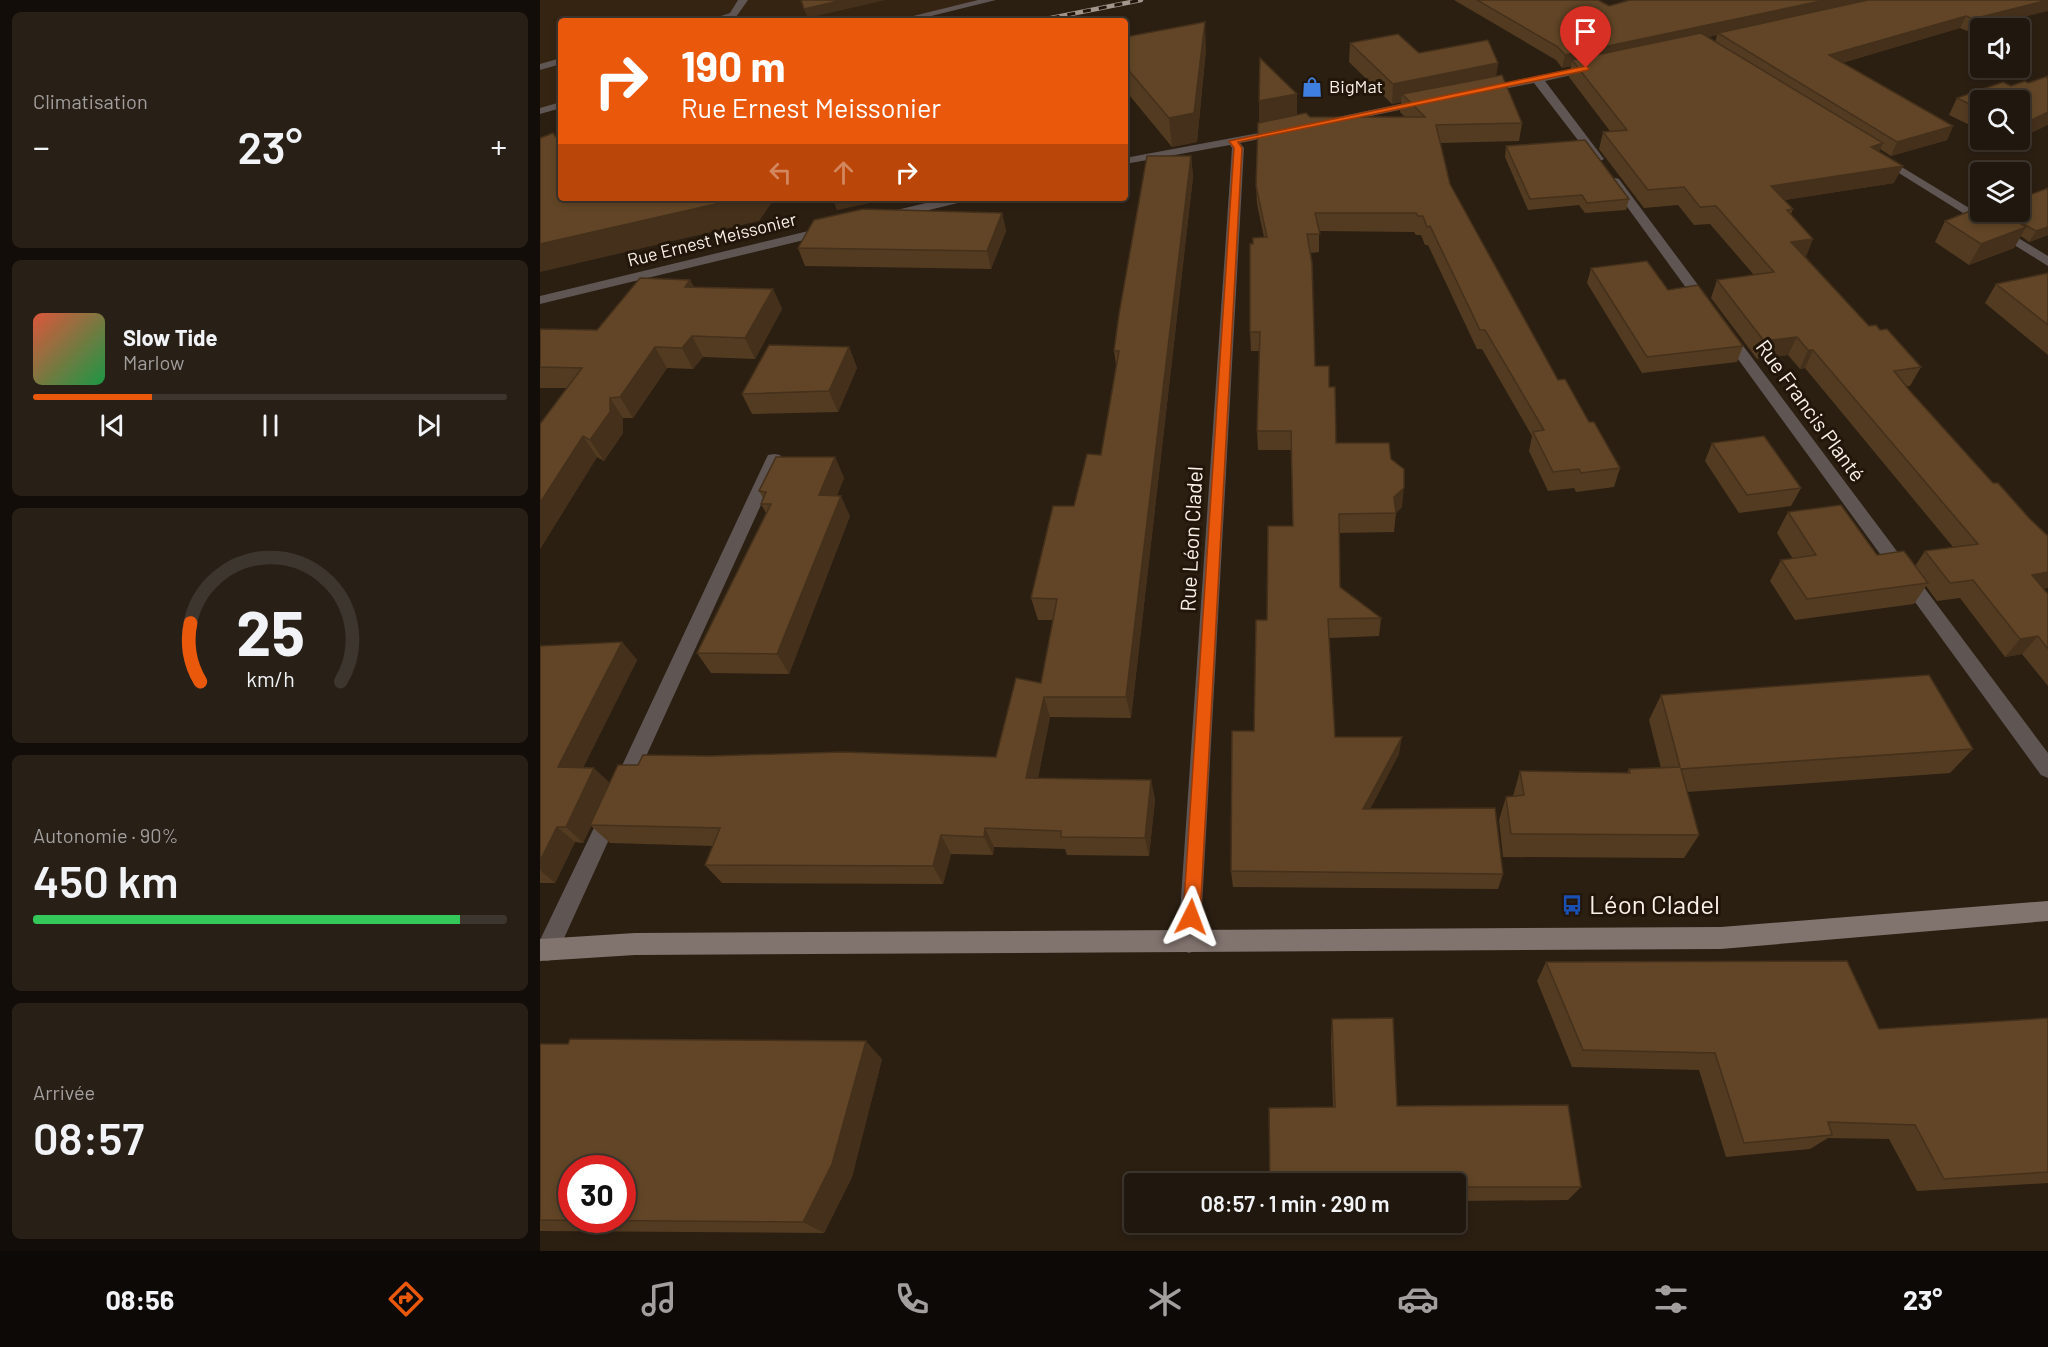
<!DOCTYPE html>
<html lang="fr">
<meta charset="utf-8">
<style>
body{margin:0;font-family:Barlow,sans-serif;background:#282017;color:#f1f3f6;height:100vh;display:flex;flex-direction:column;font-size:22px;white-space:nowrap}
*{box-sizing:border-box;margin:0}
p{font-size:20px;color:#a29f9e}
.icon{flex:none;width:33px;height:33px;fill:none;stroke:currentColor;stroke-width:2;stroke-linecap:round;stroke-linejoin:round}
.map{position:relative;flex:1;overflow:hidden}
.details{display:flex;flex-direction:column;gap:12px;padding:12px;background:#120d08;width:540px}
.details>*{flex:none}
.guide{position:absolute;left:18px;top:18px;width:570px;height:183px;border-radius:6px;box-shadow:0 3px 9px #0003,0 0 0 2px #3d362e;background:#ea580c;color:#fff;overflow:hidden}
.fabs{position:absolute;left:1430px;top:18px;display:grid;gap:12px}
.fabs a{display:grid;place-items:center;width:60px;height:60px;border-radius:6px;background:#20170e;box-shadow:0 3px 9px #0003,0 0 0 2px #3d362e;font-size:30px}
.speed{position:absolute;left:18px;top:1155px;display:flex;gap:12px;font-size:30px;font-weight:700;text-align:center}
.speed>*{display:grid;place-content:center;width:78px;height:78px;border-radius:50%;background:#20170e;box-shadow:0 3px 9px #0003,0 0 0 2px #3d362e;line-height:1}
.speed .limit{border:9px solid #d22;background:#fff;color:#111}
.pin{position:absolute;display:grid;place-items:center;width:51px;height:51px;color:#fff;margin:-62px -26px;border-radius:50% 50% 50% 0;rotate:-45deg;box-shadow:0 0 6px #0007}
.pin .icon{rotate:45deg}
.me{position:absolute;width:66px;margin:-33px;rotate:3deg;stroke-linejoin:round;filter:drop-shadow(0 0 4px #0008)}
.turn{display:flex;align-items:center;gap:21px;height:126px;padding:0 24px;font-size:27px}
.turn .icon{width:78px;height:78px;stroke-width:2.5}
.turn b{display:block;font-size:42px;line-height:51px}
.lanes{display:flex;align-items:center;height:57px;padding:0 24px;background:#0003;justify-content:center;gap:30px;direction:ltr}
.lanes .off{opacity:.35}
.big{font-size:45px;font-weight:600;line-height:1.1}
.details .card{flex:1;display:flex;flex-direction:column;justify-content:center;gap:9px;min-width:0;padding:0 21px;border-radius:9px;background:#282017}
.details .dial{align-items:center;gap:0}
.dial svg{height:156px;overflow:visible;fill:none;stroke:#3d362e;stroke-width:7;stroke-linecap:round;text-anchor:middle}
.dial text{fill:#f1f3f6;stroke:none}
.song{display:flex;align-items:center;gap:18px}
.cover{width:72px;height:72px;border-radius:9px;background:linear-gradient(135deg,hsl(10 70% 55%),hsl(140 70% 35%))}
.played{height:6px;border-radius:3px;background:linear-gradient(90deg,#ea580c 25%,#3d362e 25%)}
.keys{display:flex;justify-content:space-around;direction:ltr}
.heat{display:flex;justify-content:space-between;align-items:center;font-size:33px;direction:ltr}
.charge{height:9px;border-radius:4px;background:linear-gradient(90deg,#34c759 90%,#3d362e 0)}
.trip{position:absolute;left:584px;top:1173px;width:342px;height:60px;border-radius:6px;background:#20170e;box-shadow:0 3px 9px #0003,0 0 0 2px #3d362e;font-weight:600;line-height:60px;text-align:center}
.dock{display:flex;height:96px;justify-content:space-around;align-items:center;background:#0d0906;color:#a29f9e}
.dock .icon{width:42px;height:42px}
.dock .active{color:#ea580c}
.dock b{font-size:27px;color:#f1f3f6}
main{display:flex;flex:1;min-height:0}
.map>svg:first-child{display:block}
.built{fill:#352412}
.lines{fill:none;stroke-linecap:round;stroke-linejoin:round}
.lane{fill:#5f5553;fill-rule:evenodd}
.street{fill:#5f5553;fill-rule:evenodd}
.secondary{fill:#81736e;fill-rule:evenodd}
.rail-casing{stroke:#a1978c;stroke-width:4.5}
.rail{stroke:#211609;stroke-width:3;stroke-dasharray:8;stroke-linecap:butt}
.wall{fill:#533b21;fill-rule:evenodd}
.shaded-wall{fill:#44301b}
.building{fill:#614526;stroke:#44301b;stroke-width:1.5;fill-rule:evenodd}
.route{fill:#ea580c;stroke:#983908;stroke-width:1.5}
.labels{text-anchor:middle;stroke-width:6;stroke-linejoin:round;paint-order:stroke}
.far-poi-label{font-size:18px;fill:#faf1e9;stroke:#211609;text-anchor:start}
.far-street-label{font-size:18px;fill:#faf1e9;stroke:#211609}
.street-label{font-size:21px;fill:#faf1e9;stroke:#211609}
.near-poi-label{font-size:26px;fill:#faf1e9;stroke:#211609;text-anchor:start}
</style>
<main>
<section class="details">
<div class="card"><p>Climatisation</p>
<div class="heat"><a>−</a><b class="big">23°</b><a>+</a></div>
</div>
<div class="card">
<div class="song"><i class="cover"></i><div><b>Slow Tide</b><p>Marlow</p></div></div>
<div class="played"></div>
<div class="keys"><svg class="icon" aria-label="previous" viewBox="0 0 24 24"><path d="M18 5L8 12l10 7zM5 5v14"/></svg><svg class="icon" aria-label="pause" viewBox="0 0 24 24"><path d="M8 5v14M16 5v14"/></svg><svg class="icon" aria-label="next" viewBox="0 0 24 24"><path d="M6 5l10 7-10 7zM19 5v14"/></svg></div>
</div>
<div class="card dial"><svg viewBox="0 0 100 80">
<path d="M14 69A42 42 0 1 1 86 69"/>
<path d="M14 69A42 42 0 0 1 9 39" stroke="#ea580c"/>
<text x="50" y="56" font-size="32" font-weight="700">25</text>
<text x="50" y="72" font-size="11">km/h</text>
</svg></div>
<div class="card"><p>Autonomie · 90%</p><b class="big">450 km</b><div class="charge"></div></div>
<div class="card"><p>Arrivée</p><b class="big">08:57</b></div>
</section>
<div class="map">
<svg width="1508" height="1251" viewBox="0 0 1508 1251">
<rect width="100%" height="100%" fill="#2b1f12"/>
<!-- built -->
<path class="built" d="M0,0H451L358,21H21V105L0,111Z"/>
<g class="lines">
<!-- lane -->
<path class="lane" d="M198,0H208L196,17L182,21H166L190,13Z
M438,0H456L371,21H353Z
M21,58V64L0,70V64Z
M21,102V108L0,114V108Z"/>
<!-- street -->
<path class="street" d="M1055,64L1060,67L1059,69L1005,81L1064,159L1058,162L1054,161L994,83L944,93L939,90L944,87Z
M884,99L889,102L888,104L788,125L782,122L788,119Z
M740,129L746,132L744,134L700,143L704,148L660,942L657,950L649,953L641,950L638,942L692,148L690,145L585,164V158Z
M1342,155L1508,256V266L1338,160L1336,158Z
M1075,178L1079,179L1170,301L1172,304L1170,307H1160L1069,182Z
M407,198H428L426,201L348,220L342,216L344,213Z
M289,226L295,230L293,233L0,304V296Z
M1187,330L1192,331L1508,753V778L1501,775L1182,337L1180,334Z
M234,454L240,455L242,459L92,787L89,793L82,796L75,793L72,787L226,459L228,455Z
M71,804L78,807L81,813L15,958L7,961L0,958V940L64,807Z"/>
<!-- secondary -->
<path class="secondary" d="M1508,901V921L1181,949L95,955L0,961V939L95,933L1181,927Z"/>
<!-- rail casing -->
<g class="rail-casing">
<path id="rail" d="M496,21L601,0"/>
</g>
<!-- rail -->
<use href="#rail" class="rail"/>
</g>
<!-- wall -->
<path class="wall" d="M914,0H1058L1069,6L1508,0L1427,31L1420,28L1302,63L1413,126L1407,140L1351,156L1340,149L1339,152L1354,183L1245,200L1253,209L1251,214L1266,257L1329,326L1381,367L1370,386H1366L1508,588H1503L1508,594V686L1482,654L1465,657L1420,598L1397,601L1386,586L1374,604L1255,620L1230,581L1241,560L1253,559L1237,533L1248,512L1337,555L1375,566L1385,551L1413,547L1265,368L1260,369L1248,355L1217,359L1171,298L1177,280L1214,275L1170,224L1154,225L1138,205L1104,208L1059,149L1063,132L1070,131L1029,77L1031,66L1022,68L1016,60ZM1177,35L1175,42L1168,37Z
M585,37L666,49L657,142L632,147L585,90Z
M810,43L879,53L958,63L956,76L982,123L979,141L900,143L910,184L1018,380L1049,422L1080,468L1074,487L1036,492L1034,488L1008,491L989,451L992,436L942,349H937L888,245H885L881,235H876L874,232L779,231V252L770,253L775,366L789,387L796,443L851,459L862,507L856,513L854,532L799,533L800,587L841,618L839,636L789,638L795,737L859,754L830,809L963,874L958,889L693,887L691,871L714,731L727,620L753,526L752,450H718L717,431L720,351H711L710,332L713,244L724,237L717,204L716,186L757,115L770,117H865L860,112L861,102L852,104L809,62Z
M1485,81L1479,100H1440V130L1409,115L1417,98L1471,86Z
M1459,140H1477L1468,144Z
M966,146L1089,199L1086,210L1045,213L1039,205L988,210L965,157Z
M651,156L653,177L591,718L510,717L498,778L611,780L615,800L609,856L527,855L525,849L454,847L453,855L411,854L403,884L182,883L165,865L173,846L70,843L51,826L43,843L35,842L15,883H0V646L82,642L97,660L43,767L69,783L98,765L170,756L456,757L501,683L513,620H498L491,598L534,506L561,455L576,365L574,351Z
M1440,212H1479L1508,235L1489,242L1481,236L1474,248L1429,265L1395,242L1405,221Z
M462,213L466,231L451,269L265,266L258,248Z
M1051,268L1128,290L1203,346L1197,362L1102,373L1047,283Z
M1508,273V355L1445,303L1456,284Z
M150,280L154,287L233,289L242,309L215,359L163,357L153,369L127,368L93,418H83V433L64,461L57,457L0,549L27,388H0V329L57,330Z
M309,347L317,368L298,412L212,414L202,394Z
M1172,443L1261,488L1251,506L1199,513L1165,461Z
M295,457L304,478L297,495L310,516L249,674L171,673L157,653L226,513L221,504L223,498L219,491Z
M1121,695L1433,749L1410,773L1147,792L1159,835L1144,858L963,857L959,820L966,797L973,796L980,771L1087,773L1089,769L1121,768L1109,720Z
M1006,962L1339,1029L1508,1018V1183L1377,1191L1349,1139L1288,1138L1270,1149L1186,1157L1159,1070L1032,1067L997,981Z
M792,1019L857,1106L1041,1187L1028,1200L915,1201V1184L793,1107L791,1039Z
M0,1044L342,1059L312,1177L284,1233L0,1231Z"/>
<!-- shaded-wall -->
<path class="shaded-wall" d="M303,0H346L268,18L264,9Z
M1286,0H1340L1178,33L1177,35L1036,65L1032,60L1031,66L1022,68L1025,55Z
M1508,0V11L1427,31L1433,19Z
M1426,16L1420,28L1284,68L1289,55Z
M665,22L666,49L657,142L632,147L629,118Z
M958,63L955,83L862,94L861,102L852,104L853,84Z
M757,94V122L719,130V101Z
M1508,112V125L1479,139V126Z
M1413,126L1407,140L1351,156L1357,142Z
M1471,140H1477L1468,144Z
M1343,143L1335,161L1331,147Z
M651,156L653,177L591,718L586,697Z
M1363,166L1354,183L1225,203L1231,186Z
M202,198H235L219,221L0,272V244Z
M292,198H353L297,210Z
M462,213L466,231L451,269L447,251Z
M1486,227L1474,248L1429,265L1441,244Z
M1508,227V235L1489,242L1496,231Z
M1273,239L1266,257L1251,242Z
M150,280L161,300L145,287Z
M233,289L242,309L215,359L205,338Z
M152,336L163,357L153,369L142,348Z
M1257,337L1248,355L1217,359L1224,341Z
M115,347L127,368L93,418L80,397Z
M309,347L317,368L298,412L289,391Z
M1268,350H1273L1265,368L1260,369Z
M70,398L83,418V433L64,461L50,440Z
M43,436L57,457L0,549V503Z
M295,457L304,478L289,516L279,495Z
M864,488L862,507L855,513L854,497Z
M301,496L310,516L249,674L237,654Z
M1508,572V588L1478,593L1492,575Z
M1498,636L1482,654L1465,657L1480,639Z
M82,642L97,660L35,784L18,767Z
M504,697L510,717L494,798L486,778Z
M862,737L859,754L822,825L823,809Z
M54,768L71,784L50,825L51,826L43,843L26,827Z
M611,780L615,800L609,856L605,838Z
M17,827L35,842L15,883L0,870V861Z
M445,828L454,847L453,855L444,837Z
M401,835L411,854L403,884L393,866Z
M326,1041L342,1059L312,1177L284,1233L263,1222Z"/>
<!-- building -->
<path class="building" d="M261,0H303L264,9Z
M937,0H1058L1069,6L1090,0H1286L1025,55L1018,47Z
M1328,0H1508L1433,19L1426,16L1289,55L1413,126L1357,142L1178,33Z
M665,22L654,113L629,118L585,66V37Z
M1161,33L1343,143L1331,147L1363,166L1231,186L1253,209L1247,210L1273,239L1251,242L1329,326L1336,325L1340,330L1347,329L1381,367L1354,371L1370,391L1453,483H1458L1490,519L1508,536V572L1492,575L1508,594V649L1498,636L1480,639L1433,580L1410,583L1385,551L1438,544L1273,350H1268L1257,337L1224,341L1177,280L1234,272L1176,206L1160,207L1144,187L1108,190L1063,132L1087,130L1032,60Z
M858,34L879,53L948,40L958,63L853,84L810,43Z
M720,58L757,94L719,101Z
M962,75L982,123L896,125L910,184L1018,380L1025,379L1049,422H1054L1080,468L1041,473L1039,469L1013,472L993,432L1004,430L945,330H940L890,226L887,227L883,216H878L876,213H775L780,234H767L772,263L775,366H789V387H795L796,443H849L851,459L864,469V488L854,497L856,513L799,514L800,587L841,618L788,619L795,737H862L823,809L955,808L963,874L691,871L692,731H714L716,620H727L728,526H753L751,431H717L720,332H710V244H713V238L727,237L716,186L718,123L766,113L770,117H885L862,94Z
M1508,76V112L1479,126V100H1440V109L1417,98L1463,82L1471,86L1485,81L1488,83Z
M13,133L16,137L21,135V198H202L0,244V138Z
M1045,140L1089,199L1047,203L1042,195L990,199L966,146Z
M607,156H651L586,697H504L486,778L611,780L605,838L521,837V831L445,828L444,837L401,835L393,866L165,865L180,828L50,825L78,765H98L103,755L170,756L302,752L456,757L476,678L501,683L517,599L491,598L513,506H534L547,454L561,455L579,351H574L579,314Z
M1508,188V227L1496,231L1463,212H1479V199Z
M1440,207V212H1461L1486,227L1441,244L1405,221Z
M323,209L462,213L447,251L258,248L274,220Z
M1107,261L1128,290L1158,285L1203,346L1107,357L1051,268Z
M1508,273V325L1456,284Z
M100,278L150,280L145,287L233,289L205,338L152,336L142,348L115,347L80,397L70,398V412L50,440L43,436L0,503V424L42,368L0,367V329L57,330Z
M229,345L309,347L289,391L202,394Z
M1224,436L1261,488L1207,495L1172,443Z
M236,457H295L279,495L301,496L237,654L157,653L231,504H221L226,492L219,491Z
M1301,505L1337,555L1364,551L1388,583L1267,599L1241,560L1276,555L1248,512Z
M82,642L18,767L54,768L26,827H17L0,861V646Z
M1389,675L1433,749L1141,769L1159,835L971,834L966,797L984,795L980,771L1090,773L1089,769L1140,767L1121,695Z
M1307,961L1339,1029L1508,1018V1172L1404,1179L1375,1125L1288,1122L1292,1135L1204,1143L1175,1053L1043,1050L1006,962Z
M853,1018L857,1106L1028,1105L1041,1187H915V1184H730L729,1108L795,1107L792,1019Z
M30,1039L326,1041L292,1164L263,1222L0,1220V1044H28ZM32,1168H82V1220H32Z"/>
<!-- route -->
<path class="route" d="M1046,66L1049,68L1048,70L698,142L702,148L660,917L657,923L651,925L645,923L643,917L694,148L689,141Z"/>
<!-- icons -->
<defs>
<g id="shop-bare" transform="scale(1.62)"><path d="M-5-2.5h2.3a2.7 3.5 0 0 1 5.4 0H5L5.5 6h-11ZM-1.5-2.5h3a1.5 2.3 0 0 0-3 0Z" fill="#3f7fe0" stroke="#211609" stroke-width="2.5" paint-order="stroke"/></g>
<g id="bus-bare" transform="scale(1.62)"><path d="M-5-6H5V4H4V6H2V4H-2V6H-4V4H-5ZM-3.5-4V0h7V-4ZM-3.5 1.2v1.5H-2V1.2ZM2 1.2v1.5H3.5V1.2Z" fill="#1a4fb4" stroke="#211609" stroke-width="2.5" paint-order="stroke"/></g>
</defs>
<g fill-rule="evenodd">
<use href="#shop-bare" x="772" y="87"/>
<use href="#bus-bare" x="1032" y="905"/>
</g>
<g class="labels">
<!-- far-poi labels -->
<g class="far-poi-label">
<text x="789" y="93">BigMat</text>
</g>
<!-- far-street labels -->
<g class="far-street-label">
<text transform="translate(172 240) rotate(-14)" y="6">Rue Ernest Meissonier</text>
</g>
<!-- street labels -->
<g class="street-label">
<text transform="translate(1270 411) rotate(54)" y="7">Rue Francis Planté</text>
<text transform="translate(652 539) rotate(-87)" y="7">Rue Léon Cladel</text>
</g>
<!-- near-poi labels -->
<g class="near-poi-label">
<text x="1049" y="914">Léon Cladel</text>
</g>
</g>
</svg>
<div class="fabs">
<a><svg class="icon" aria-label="sound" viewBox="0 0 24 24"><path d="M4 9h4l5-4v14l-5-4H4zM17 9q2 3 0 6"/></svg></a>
<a><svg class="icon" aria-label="search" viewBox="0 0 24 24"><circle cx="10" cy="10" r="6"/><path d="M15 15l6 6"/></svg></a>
<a><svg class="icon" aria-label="layers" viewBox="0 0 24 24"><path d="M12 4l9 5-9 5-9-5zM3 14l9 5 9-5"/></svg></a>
</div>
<div class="speed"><div class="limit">30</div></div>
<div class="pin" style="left:1046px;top:68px;background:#d93025"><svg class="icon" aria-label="arrive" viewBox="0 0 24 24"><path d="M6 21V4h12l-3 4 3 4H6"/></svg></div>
<svg class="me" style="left:651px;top:917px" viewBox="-20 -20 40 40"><path d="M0-17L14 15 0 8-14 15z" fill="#ea580c" stroke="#fff" stroke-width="4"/></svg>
<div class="trip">08:57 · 1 min · 290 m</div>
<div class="guide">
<div class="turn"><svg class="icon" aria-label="right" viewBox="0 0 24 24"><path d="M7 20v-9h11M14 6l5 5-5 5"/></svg><div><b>190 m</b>Rue Ernest Meissonier</div></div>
<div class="lanes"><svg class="icon off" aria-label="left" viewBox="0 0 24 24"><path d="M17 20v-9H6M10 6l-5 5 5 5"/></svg><svg class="icon off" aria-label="ahead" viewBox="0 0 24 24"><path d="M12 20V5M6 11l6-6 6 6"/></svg><svg class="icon" aria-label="right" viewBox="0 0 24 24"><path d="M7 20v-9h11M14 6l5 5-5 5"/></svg></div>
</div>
</div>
</main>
<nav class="dock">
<b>08:56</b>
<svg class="icon active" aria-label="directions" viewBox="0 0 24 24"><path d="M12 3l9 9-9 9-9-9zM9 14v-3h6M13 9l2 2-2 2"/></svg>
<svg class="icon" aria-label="music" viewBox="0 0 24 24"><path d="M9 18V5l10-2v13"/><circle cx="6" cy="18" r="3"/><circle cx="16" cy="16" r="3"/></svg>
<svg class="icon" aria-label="phone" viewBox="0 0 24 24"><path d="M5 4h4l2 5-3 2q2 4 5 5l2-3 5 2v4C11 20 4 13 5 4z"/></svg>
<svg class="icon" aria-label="climate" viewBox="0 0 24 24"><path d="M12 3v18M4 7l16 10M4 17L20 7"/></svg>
<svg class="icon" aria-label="car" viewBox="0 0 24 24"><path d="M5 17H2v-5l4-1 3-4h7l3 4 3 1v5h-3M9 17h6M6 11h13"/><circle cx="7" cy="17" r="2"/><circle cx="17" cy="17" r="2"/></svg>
<svg class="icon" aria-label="filters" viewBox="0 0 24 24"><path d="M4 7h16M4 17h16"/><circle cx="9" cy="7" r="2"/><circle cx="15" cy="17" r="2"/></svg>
<b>23°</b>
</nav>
